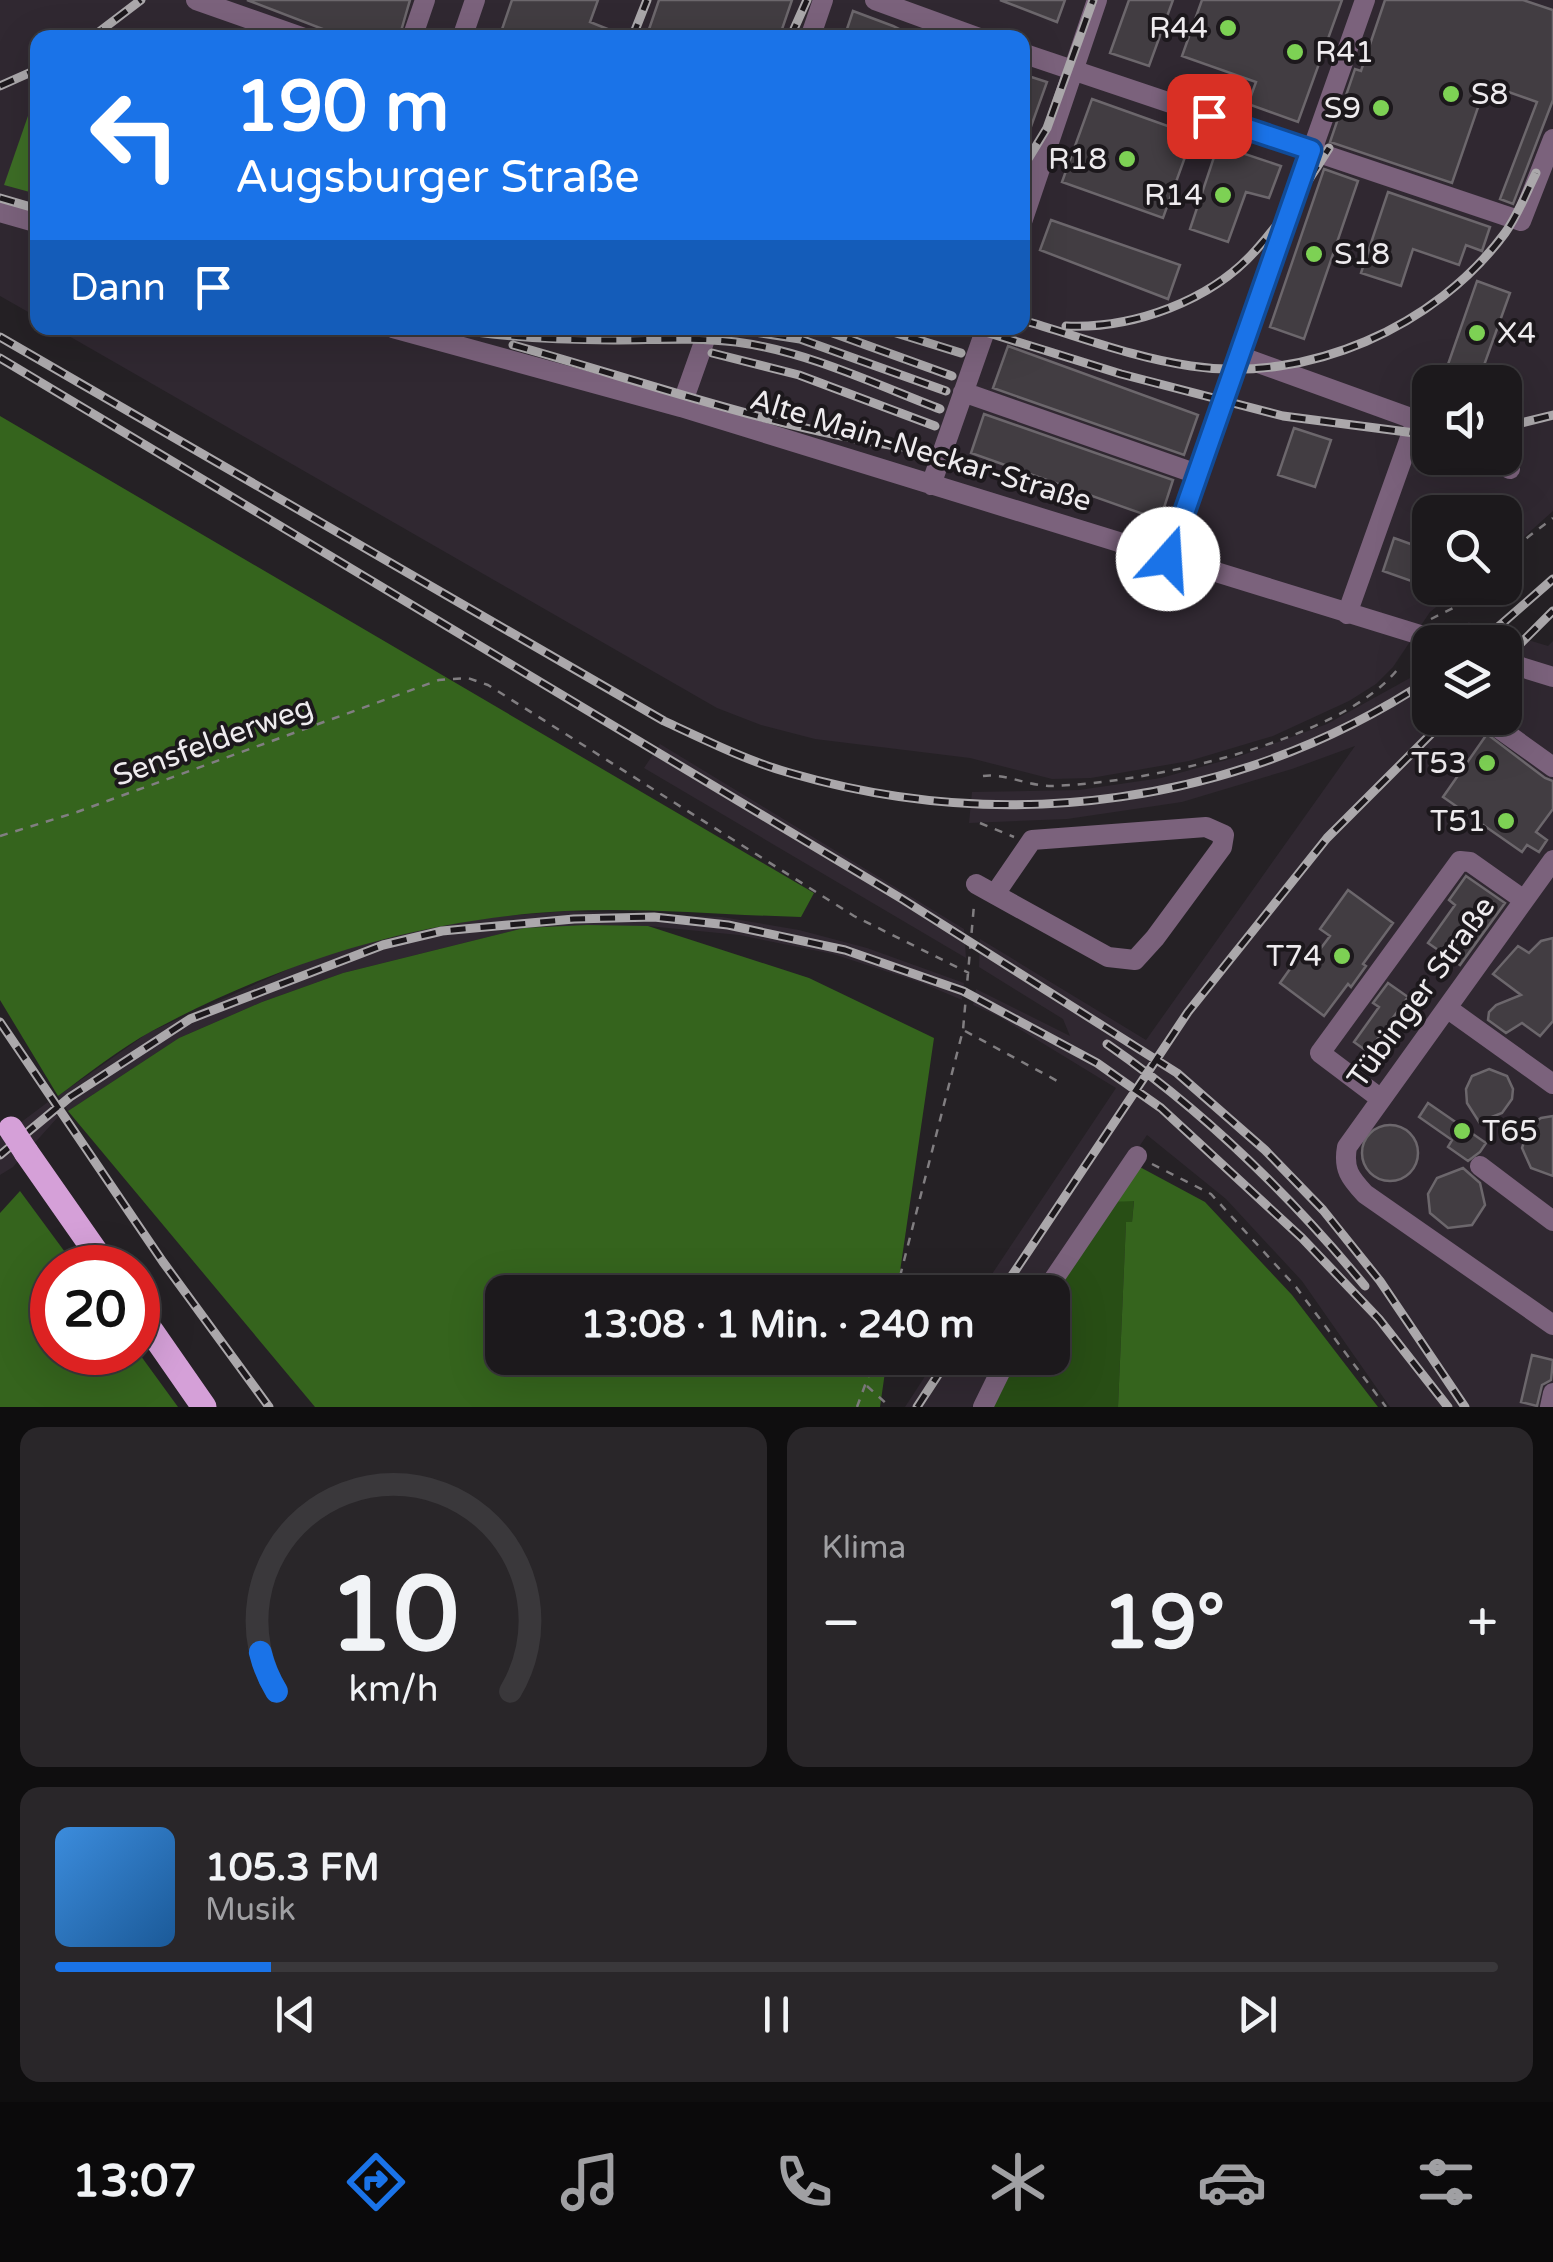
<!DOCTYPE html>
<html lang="de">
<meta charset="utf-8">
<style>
body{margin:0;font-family:"Varela Round",sans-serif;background:#292629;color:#f1f3f6;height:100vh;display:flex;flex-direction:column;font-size:38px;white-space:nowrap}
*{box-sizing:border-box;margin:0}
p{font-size:32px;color:#a0a0a3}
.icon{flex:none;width:55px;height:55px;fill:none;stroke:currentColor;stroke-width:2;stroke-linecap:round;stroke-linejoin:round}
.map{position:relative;height:1407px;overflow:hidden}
.drawer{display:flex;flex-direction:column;gap:20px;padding:20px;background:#0f0e0f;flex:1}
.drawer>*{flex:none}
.banner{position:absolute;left:30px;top:30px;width:1000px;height:305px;border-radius:20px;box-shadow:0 10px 40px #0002,0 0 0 2px #3a383b;background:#1a73e8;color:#fff;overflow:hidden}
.buttons{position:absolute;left:1412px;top:365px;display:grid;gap:20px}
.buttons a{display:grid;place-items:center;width:110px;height:110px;border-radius:20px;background:#1c191c;box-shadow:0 10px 40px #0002,0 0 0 2px #3a383b;font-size:50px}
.speed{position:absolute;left:30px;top:1245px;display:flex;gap:20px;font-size:50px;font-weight:700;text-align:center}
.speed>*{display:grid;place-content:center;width:130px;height:130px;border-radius:50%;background:#1c191c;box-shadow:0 10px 40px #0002,0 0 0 2px #3a383b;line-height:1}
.speed .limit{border:15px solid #d22;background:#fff;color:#111}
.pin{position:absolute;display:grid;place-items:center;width:85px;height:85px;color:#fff;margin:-42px;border-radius:20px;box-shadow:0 5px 15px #0006}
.me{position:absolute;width:110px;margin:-55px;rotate:19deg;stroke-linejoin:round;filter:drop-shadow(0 0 8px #0008)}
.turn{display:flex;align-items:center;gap:35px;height:210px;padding:0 40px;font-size:45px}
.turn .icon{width:130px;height:130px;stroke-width:2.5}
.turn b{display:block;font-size:70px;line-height:85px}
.then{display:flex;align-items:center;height:95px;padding:0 40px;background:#0003;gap:20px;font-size:38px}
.big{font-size:75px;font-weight:700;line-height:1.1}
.drawer .tile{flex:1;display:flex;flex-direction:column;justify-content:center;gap:15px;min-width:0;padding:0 35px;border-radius:20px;background:#292629}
.drawer .dial{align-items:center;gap:0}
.dial svg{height:260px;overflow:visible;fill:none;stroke:#3a383b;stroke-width:7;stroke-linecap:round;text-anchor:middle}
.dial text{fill:#f1f3f6;stroke:none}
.song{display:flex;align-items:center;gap:30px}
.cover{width:120px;height:120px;border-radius:15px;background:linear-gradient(135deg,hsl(210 70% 55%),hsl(210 70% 35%))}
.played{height:10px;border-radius:5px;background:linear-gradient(90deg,#1a73e8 15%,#3a383b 15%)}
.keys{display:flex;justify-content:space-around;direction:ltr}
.heat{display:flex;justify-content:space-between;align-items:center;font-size:55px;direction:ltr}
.drawer .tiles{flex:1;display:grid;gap:20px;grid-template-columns:1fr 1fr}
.tile:last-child{grid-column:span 2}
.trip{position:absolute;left:485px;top:1275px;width:585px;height:100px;border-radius:20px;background:#1c191c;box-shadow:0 10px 40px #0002,0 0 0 2px #3a383b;font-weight:700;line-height:100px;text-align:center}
.tabs{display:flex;height:160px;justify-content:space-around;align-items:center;background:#0b0a0b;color:#a0a0a3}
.tabs .icon{width:70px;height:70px}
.tabs .current{color:#1a73e8}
.tabs b{font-size:45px;color:#f1f3f6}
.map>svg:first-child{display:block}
.built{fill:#302831;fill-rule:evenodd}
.green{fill:#284e15}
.forest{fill:#35641d}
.water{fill:#3d6d26}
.building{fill:#423d42;stroke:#6c676c;stroke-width:2.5}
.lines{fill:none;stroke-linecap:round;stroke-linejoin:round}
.path{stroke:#817e81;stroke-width:2.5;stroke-dasharray:8 8;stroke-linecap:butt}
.minor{stroke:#7b627c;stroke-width:20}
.major{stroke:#d5a0d8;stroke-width:25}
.rail-casing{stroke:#aba8ab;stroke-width:9}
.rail{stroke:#1c181c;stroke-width:5;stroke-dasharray:15;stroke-linecap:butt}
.major-bridge{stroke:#d5a0d8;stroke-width:25}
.route-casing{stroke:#114b97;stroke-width:25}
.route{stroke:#1a73e8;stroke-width:18}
.poi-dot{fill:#7dd154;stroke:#1c181c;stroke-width:4}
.labels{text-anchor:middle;stroke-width:8;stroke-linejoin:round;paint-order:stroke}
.poi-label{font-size:30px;fill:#eeebee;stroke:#1c181c;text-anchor:end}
.street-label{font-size:30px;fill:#eeebee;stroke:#1c181c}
</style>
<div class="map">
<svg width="1553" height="1407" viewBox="0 0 1553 1407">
<rect width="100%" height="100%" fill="#252125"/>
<!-- built -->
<path class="built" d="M0,0H1553V511L1505,554V512H1430V588H1472L1456,600L1440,604L1430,612L1393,667L1376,684L1349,701L1273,736L1189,761L1091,778L1052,779L970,758L815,739L761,725L717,708L55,328H1022V38H38L37,317L0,296ZM1430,382H1505V458H1430Z
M1468,622L1548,646L1553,641V1407H1390L1302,1281L1226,1199L1147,1135L1065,1257L1052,1292H980L1116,1088L998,1016L973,1005L976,989L1070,1036L1063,1019L979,967L980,939L1146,1040L1355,746L1292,769L1182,802L1067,819L969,823L972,792L1079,790L1161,778L1237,757L1327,724L1410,678L1420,663L1430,662V718H1505V642H1468L1472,639Z
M660,744L964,929L966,958L644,768Z
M567,911L722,917L799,930L867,948L964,983L962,1000L922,983L833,954L739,935L648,926L524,928L343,973L262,1002L179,1038L68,1111L58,1096L148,1033L313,958L418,929L494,917Z
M48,1102L58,1117L13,1167L0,1175V1138Z
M937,1358H1013L990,1407H905Z"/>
<!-- green -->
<path class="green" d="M1134,1200L1132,1222L1126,1223L1118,1407H990L1013,1358H1052L1053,1294L1112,1202Z"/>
<!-- forest -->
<path class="forest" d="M0,416L814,893L801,917C723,915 643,907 565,911C418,919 280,962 152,1031C119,1049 88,1074 58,1096L0,1000Z
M587,925L648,926L809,978L934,1038L897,1292H502V1358H887L880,1407H315L68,1111L179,1038L262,1002L343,973L524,928Z
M1138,1166L1205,1202L1292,1295L1378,1407H1118L1126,1222H1132L1134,1201L1112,1202Z
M20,1191L76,1267L52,1268V1352H138L178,1407H0V1213Z"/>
<!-- water -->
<path class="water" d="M37,90V194L4,185Z"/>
<!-- building -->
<path class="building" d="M247,0H410L399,38H346Z
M512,0H598L590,22L630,38H499Z
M659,0H792L779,38H646Z
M1000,0H1065L1057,22Z
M1129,0H1173L1149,66L1110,53Z
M1202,0H1342L1298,122L1248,104L1256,82L1182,56Z
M1385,0H1523L1553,10V100L1513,204L1500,199L1537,102L1486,84L1452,183L1330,142L1355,69L1361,71Z
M853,11L893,26L917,38H844Z
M1022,74L1047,82L1024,146H1022Z
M1092,99L1193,135L1163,218L1062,182Z
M1218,145L1281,166L1269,198L1246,192L1228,242L1190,229Z
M1324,169L1358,181L1304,339L1270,327Z
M1388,192L1490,227L1482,251L1466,245L1459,265L1413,249L1401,286L1361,273Z
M1051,220L1180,265L1168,299L1040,250Z
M1477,281L1510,293L1478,382H1471L1445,373Z
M1008,346L1198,415L1184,455L993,388Z
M984,414L1173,480L1160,520L971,453Z
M1294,428L1331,440L1315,487L1278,475Z
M1394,538L1430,551V581L1416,576L1414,582L1383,571Z
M1487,734L1545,778L1553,781V809L1536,832L1547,840L1539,852L1527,845L1522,852L1443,797Z
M1466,876L1505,903L1460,965L1428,943L1455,905L1449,900Z
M1348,890L1393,923L1363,964L1366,966L1351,987L1348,984L1324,1016L1280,983L1302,952L1312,960L1330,936L1320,929Z
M1553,938V1021L1540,1036L1522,1023L1506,1033L1488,1020L1489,1012L1496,1005L1521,995L1493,974L1518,946L1529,953L1541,941Z
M1388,983L1408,997L1368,1052L1354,1042L1379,1007L1373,1003Z
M1489,1069L1507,1076L1513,1089L1512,1099L1502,1113L1479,1122L1467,1103L1466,1089L1472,1076Z
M1428,1103L1486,1143L1480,1152L1468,1161L1448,1147L1452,1140L1419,1117Z
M1553,1116V1176L1531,1168L1522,1148L1529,1126L1541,1118Z
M1362 1153a28 28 0 1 1 56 0a28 28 0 1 1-56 0Z
M1463,1168L1480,1183L1485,1205L1472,1225L1448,1228L1430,1213L1428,1194L1437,1178Z
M1532,1355L1553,1360L1551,1380L1542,1385L1537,1406L1521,1402Z"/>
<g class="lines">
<!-- path -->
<path class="path" d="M1505,562L1528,537L1553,518
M1431,619L1457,606L1481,588
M983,776C1005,773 1028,786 1051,786C1142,784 1339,742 1397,670
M980,823L1014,837
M0,836L77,812L439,680L468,678L488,685L854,916L969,973
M965,1031L1061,1083
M1152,1164L1211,1194L1296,1287L1386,1407
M896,1292L963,1030L974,905
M867,1386L890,1407
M857,1407L875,1358"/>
<!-- minor -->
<path class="minor" d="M196,0L304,38
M875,0L979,38
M412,38L425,0
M462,38L475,0
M810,38L823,0
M1022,53L1521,221L1553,139
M0,212L38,223
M1022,222L1097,0
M393,328L681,407L1443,642
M1239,356L1430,425
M963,392L1197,474
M681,407L709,328
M1488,458L1510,469
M931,485L986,328
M1168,559L1365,0
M1347,614L1417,418
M1505,662L1553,677
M1500,729L1553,767
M1553,860L1347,1147C1343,1169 1350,1178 1365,1194L1553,1325
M976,884L1108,957L1135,960L1155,938L1222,847L1224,835L1206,827L1032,840L995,894
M1447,1008L1553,1084
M1381,1099L1320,1053L1460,861L1470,862L1524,900
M1480,1166L1553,1221
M1045,1292L1137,1156
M983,1407L1007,1358
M1550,1407L1553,1393"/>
<!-- major -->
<path class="major" d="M26,1152L107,1268
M138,1312L204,1407"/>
<!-- rail casing -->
<g class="rail-casing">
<path id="rail" d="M91,38L141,0
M632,38L647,0
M790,38L807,0
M0,86L38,69
M1022,169L1047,128L1093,0
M0,198L38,209
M1022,320C1078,336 1134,358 1191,366C1307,384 1436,327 1505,233C1518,215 1526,193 1536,173
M1066,326C1133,329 1211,301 1256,250C1284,219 1307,183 1329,148
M452,328C506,338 559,340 613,340C654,340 695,337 736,342C806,351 875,384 940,409
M819,328L952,376
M880,328L961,353
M973,328L1121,374L1283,416L1430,435
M742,330L800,339L946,391
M0,337L664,721C705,740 747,761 790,773C1009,836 1239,805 1430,679
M513,345C645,382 773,428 909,448
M712,353L799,375L935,426
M0,358L902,899L1177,1073L1265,1150L1323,1210L1380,1281L1465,1407
M1505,427L1553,415
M1481,642L1553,579
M1505,659L1553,611
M0,1022L163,1262L269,1407
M1107,1044C1205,1112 1289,1194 1365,1286
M0,1155L70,1097L190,1019L383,945L442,931L574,919L654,917L728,925L845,950L963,991L1097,1063L1161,1108L1302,1238L1379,1319L1448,1407
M1001,1292L1188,1012L1327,838L1447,718
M917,1407L949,1358"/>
</g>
<!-- rail -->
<use href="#rail" class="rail"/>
<!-- major-bridge -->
<path class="major-bridge" d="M11,1129L26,1152"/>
</g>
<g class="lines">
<!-- route casing -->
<g class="route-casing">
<path id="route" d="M1168,559L1311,150L1209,116"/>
</g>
<!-- route -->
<use href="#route" class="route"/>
</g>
<!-- markers -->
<g class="poi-dot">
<circle cx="1228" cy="28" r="10"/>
<circle cx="1295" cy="52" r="10"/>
<circle cx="1451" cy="94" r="10"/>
<circle cx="1381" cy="108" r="10"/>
<circle cx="1127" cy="159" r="10"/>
<circle cx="1223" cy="195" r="10"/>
<circle cx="1314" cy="254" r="10"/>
<circle cx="1477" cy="333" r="10"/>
<circle cx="1487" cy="763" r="10"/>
<circle cx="1506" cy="821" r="10"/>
<circle cx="1342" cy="956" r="10"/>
<circle cx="1462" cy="1131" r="10"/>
</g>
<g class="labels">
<!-- poi labels -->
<g class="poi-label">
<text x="1208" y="38">R44</text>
<text x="1315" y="62" text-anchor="start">R41</text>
<text x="1471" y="104" text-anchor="start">S8</text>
<text x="1361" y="118">S9</text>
<text x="1107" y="169">R18</text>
<text x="1203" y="205">R14</text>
<text x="1334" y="264" text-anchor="start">S18</text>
<text x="1497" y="343" text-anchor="start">X4</text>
<text x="1467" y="773">T53</text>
<text x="1486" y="831">T51</text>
<text x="1322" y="966">T74</text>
<text x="1482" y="1141" text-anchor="start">T65</text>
</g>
<!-- street labels -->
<g class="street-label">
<text transform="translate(921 450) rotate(17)" y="10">Alte Main-Neckar-Straße</text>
<text transform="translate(213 741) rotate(-20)" y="10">Sensfelderweg</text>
<text transform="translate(1421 992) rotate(-54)" y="10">Tübinger Straße</text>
</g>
</g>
</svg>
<div class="buttons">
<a><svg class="icon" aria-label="sound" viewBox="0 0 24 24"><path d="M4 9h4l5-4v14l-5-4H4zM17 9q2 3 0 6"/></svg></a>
<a><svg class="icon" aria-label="search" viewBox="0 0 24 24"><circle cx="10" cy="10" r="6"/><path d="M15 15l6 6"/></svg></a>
<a><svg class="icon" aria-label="layers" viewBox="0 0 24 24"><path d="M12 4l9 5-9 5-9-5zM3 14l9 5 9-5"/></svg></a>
</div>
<div class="speed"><div class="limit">20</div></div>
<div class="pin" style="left:1209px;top:116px;background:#d93025"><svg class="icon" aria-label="arrive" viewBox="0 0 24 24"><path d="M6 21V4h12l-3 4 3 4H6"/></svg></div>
<svg class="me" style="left:1168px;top:559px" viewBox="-20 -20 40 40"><circle r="19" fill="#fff"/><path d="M0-13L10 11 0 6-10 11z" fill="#1a73e8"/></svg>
<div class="trip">13:08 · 1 Min. · 240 m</div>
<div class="banner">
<div class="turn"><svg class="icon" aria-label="left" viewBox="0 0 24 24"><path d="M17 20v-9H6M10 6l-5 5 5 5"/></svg><div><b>190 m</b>Augsburger Straße</div></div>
<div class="then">Dann<svg class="icon" aria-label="arrive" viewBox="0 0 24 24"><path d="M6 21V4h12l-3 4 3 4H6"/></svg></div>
</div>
</div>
<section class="drawer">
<div class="tiles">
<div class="tile dial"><svg viewBox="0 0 100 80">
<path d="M14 69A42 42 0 1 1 86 69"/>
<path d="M14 69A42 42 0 0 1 9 57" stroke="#1a73e8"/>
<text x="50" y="56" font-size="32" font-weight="700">10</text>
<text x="50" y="72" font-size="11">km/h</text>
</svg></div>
<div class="tile"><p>Klima</p>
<div class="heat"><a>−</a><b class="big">19°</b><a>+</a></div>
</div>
<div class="tile">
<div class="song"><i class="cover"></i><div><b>105.3 FM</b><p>Musik</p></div></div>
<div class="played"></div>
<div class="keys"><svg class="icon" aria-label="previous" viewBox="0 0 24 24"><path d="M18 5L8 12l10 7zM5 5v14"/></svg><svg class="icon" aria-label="pause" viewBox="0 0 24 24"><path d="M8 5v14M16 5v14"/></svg><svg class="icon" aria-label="next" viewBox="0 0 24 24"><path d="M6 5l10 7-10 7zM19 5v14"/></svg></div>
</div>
</div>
</section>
<nav class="tabs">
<b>13:07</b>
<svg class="icon current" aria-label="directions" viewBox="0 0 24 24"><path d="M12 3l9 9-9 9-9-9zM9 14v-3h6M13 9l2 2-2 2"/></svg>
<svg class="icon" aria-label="music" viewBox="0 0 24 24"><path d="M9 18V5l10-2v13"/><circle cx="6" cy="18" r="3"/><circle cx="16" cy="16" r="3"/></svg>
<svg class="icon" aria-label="phone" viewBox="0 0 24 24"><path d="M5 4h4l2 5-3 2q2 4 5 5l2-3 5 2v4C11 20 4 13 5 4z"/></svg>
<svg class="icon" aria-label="climate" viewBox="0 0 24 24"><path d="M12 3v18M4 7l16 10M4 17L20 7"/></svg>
<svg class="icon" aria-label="car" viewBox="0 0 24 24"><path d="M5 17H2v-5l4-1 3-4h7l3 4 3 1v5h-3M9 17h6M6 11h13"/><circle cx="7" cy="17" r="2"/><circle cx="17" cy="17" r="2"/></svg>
<svg class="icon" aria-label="filters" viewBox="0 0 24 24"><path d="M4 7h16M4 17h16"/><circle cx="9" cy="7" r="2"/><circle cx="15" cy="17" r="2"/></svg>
</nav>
